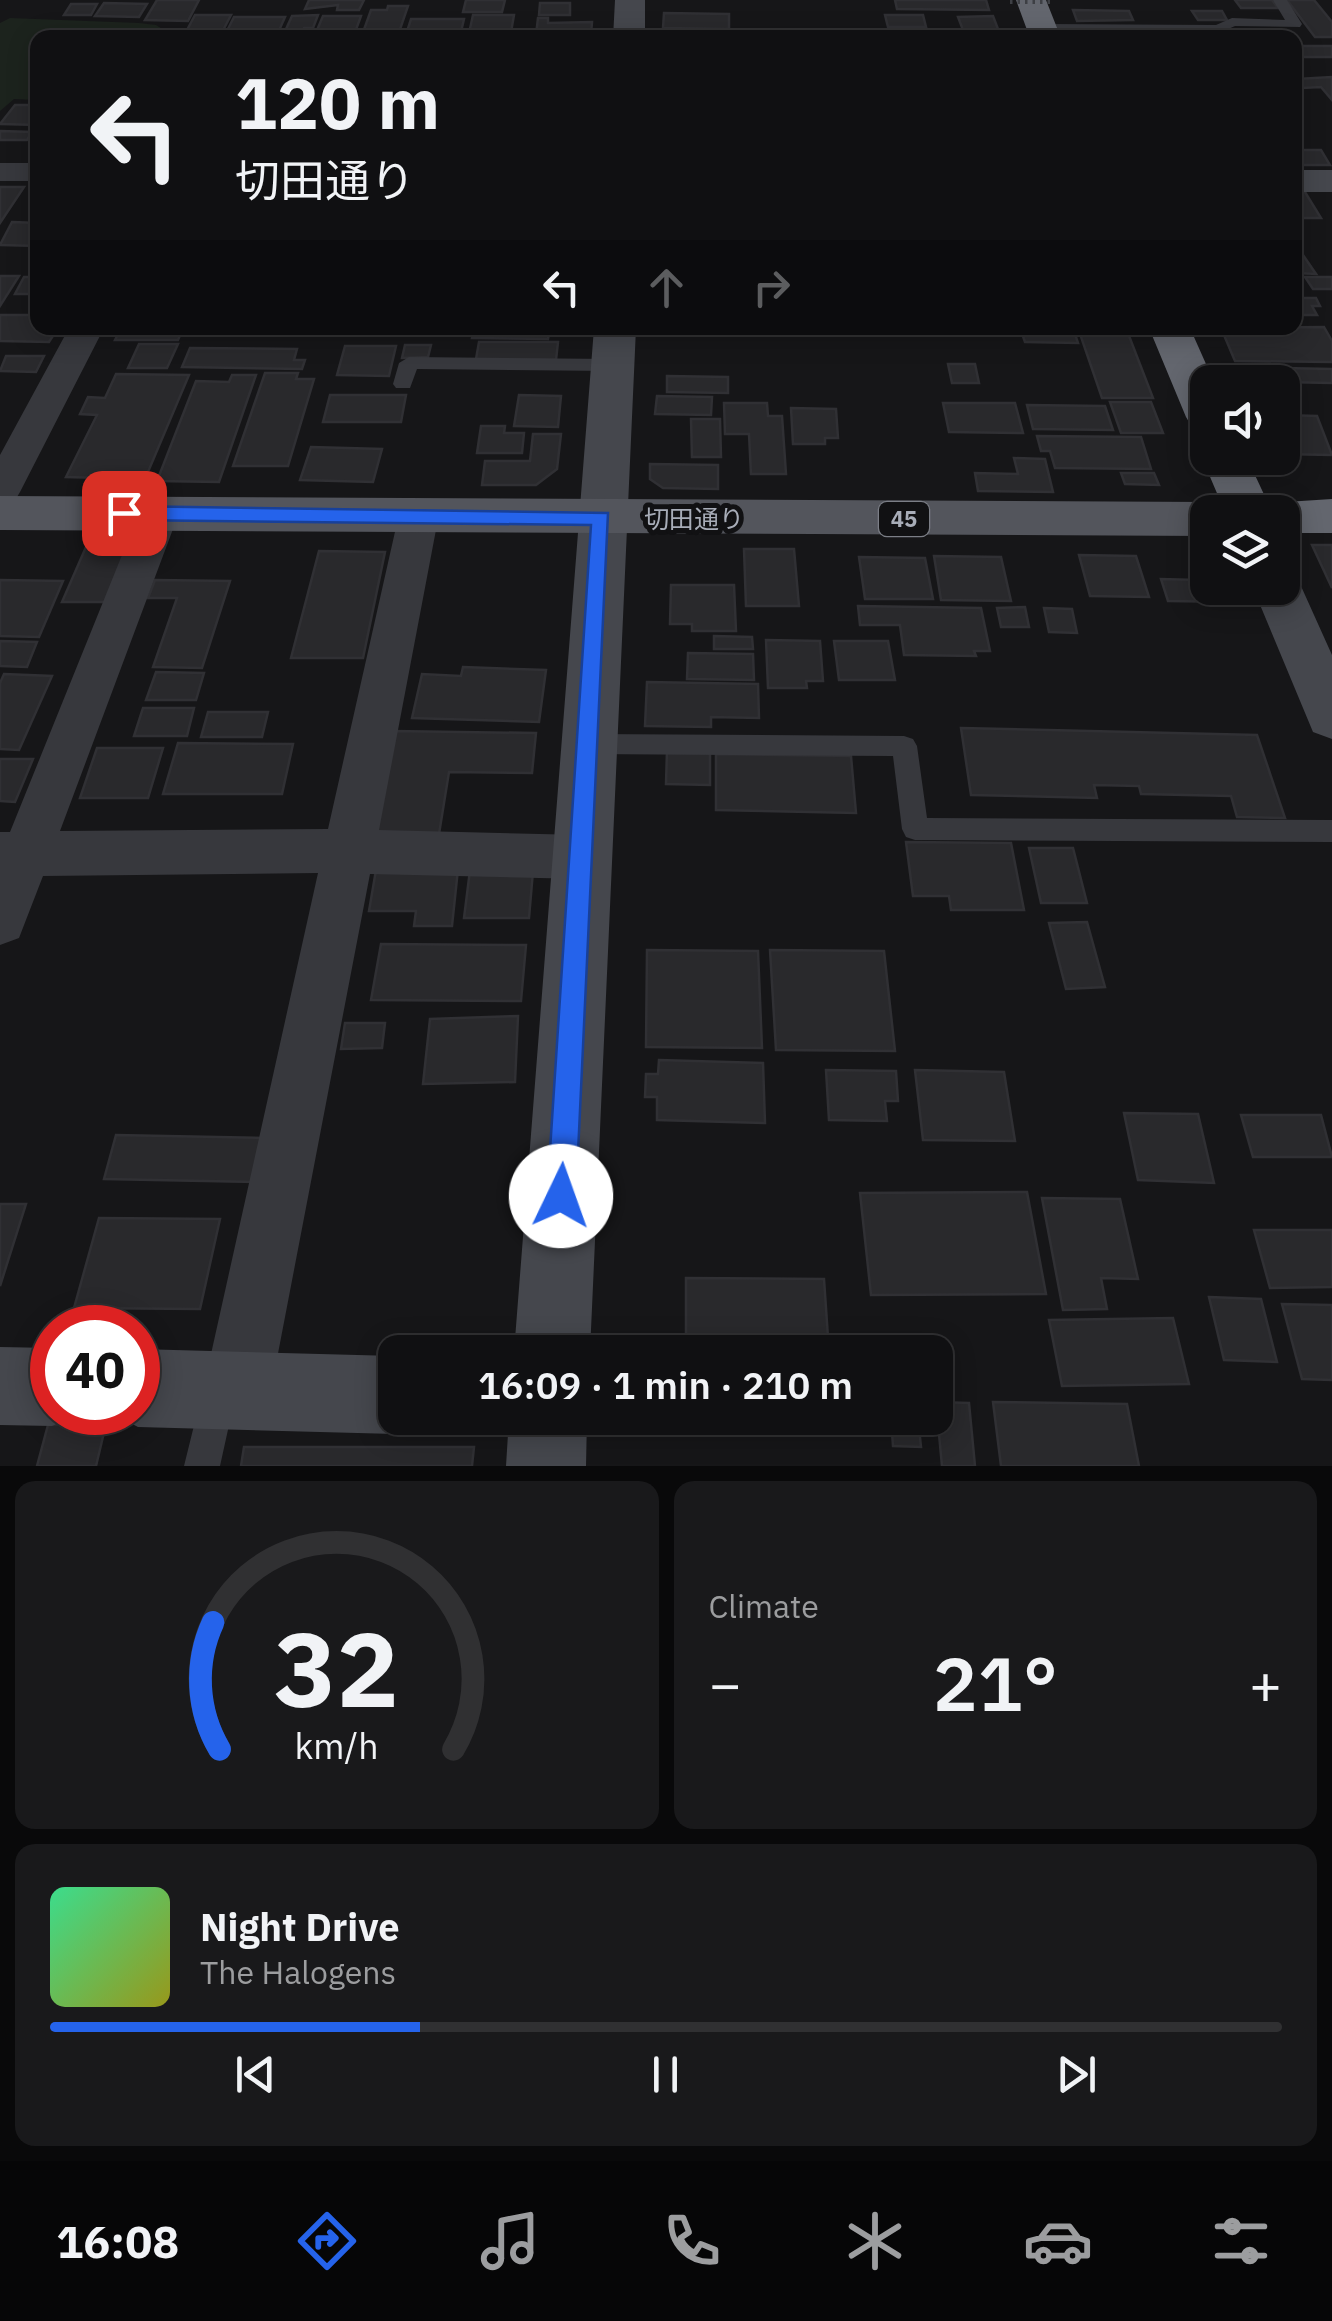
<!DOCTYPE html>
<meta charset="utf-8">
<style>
body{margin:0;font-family:"IBM Plex Sans","Noto Sans JP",sans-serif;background:#19191b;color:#f1f3f6;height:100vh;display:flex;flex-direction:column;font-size:38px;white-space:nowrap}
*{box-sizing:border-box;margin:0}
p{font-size:32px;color:#9c9d9f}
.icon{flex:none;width:55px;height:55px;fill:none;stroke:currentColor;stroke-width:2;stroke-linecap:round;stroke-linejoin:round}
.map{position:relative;height:1466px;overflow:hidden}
.sheet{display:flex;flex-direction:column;gap:15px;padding:15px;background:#09090a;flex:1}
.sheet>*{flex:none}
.top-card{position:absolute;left:30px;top:30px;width:1272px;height:305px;border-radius:20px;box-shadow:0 5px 25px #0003,0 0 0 2px #303032;background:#101012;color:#f1f3f6;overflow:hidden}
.fabs{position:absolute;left:1190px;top:365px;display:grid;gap:20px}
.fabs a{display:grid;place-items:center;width:110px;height:110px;border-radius:20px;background:#101012;box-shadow:0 5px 25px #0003,0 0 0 2px #303032;font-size:50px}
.speed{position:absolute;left:30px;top:1305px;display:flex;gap:20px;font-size:50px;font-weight:700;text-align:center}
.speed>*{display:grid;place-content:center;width:130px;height:130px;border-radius:50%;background:#101012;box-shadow:0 5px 25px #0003,0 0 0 2px #303032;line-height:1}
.speed .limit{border:15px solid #d22;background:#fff;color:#111}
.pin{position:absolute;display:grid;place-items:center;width:85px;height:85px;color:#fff;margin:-42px;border-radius:20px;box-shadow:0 5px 15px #0006}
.me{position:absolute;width:110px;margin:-55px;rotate:3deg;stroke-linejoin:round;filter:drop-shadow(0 0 8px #0008)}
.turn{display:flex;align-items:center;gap:35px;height:210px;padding:0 40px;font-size:45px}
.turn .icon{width:130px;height:130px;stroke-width:2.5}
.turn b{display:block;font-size:70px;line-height:85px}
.lanes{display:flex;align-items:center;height:95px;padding:0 40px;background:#0003;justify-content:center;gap:50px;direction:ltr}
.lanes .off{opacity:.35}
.big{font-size:75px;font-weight:600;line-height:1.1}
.sheet .tile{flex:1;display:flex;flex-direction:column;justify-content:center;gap:15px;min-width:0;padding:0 35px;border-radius:20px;background:#19191b}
.sheet .dial{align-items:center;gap:0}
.dial svg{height:260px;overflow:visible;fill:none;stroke:#303032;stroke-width:7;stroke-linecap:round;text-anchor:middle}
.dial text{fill:#f1f3f6;stroke:none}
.song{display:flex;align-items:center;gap:30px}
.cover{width:120px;height:120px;border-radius:15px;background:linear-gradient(135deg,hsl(150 70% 55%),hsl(60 70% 35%))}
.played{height:10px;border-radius:5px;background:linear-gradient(90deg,#2563eb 30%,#303032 30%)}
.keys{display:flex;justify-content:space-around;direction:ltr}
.heat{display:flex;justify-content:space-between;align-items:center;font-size:55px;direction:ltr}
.sheet .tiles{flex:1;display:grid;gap:15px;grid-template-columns:1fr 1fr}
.tile:last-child{grid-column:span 2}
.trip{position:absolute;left:378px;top:1335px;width:575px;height:100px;border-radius:20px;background:#101012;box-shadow:0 5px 25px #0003,0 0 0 2px #303032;font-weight:600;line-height:100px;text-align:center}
.menu{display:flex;height:160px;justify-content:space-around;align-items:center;background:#060607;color:#9c9d9f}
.menu .icon{width:70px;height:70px}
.menu .on{color:#2563eb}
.menu b{font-size:45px;color:#f1f3f6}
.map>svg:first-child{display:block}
.green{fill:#1c231d}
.building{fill:#29292c;stroke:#303034;stroke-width:2.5}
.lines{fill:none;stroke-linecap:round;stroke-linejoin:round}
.lane{fill:#37383d;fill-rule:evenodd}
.street{fill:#37383d;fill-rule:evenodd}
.secondary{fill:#45474d;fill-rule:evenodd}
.primary{fill:#53555c;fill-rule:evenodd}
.highway{fill:#63666e;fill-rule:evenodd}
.path-bridge{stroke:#3d3f44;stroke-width:4;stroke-dasharray:2.5 5;stroke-linecap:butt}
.route{fill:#2563eb;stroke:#184099;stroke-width:2.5}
.labels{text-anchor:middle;stroke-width:10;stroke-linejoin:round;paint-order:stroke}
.shield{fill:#111113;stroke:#7b7e86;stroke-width:2.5}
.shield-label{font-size:22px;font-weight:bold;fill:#a8adb8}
.street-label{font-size:25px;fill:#a8adb8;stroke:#111113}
</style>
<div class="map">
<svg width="1332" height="1466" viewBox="0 0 1332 1466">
<rect width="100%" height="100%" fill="#161618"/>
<!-- green -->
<path class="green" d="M10,18L139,23L156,25L175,37L38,38L37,100L14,99L0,111V23Z"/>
<!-- building -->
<path class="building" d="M157,0H199L188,21L145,20Z
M309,0H364L359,10H337L338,5L305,9Z
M466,0H505L502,12H463Z
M895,0H986L989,10L897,9Z
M1235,0H1272L1278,8H1241Z
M1287,0H1314L1332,22V37H1315Z
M104,3L147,4L139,17L95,16Z
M540,3H570V15H539Z
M71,4H97L91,15H64Z
M388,6H408L397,38H361L371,10H387Z
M1073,10L1129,11L1133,20L1077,21Z
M1192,11H1222L1227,20H1198Z
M664,13L729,14V29L663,28Z
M195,15H231L219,38H196L199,32H186Z
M318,15L313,28H304L300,38H282L292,16Z
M473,15H514L510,38H468Z
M885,15H923L926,27H888Z
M323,16H361L354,35L327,38L315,35Z
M993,16L998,29L963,30L958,17Z
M234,17H285L277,35H225Z
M538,18H548V23L592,22L591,35H536Z
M411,19H464L460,36L405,38Z
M963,32H1009L1012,38H965Z
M663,33H728V38H663Z
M748,34H836V38H749Z
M1091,35L1255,36L1256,38H1092Z
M1295,46H1332V57H1302Z
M1332,77V100L1321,87L1302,88L1295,79Z
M15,105H38V125L0,124Z
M0,131L32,132L27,140H0Z
M1295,150H1321L1330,165H1295Z
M0,187H24L0,223Z
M1295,192H1305L1321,218H1295Z
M12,222L38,223V246L0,245Z
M1295,254L1303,255L1316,274L1295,273Z
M0,276H19L0,306Z
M24,277H38V294H15Z
M1305,277H1332V289H1313Z
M1295,298H1316L1320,306H1312L1317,315H1295Z
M0,315H38V328H58L49,342L0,341Z
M1324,327L1332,341V362L1235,361L1221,328Z
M121,328H183L178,340H115Z
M348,328H417L415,334L346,335Z
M474,328H550L548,339L472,338Z
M780,328H901L902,331L780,330Z
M1020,328H1073L1078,343L1025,342Z
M1078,328H1126L1153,398H1102Z
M479,342H558L556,360L476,359Z
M139,344H178L167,368H128Z
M405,345H431L428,357L402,358Z
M345,346H396L389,376L337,375Z
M190,348L297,349L294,360H305L302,369L182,367Z
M6,356H44L36,372L0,371Z
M948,364H975L979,383H952Z
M1236,367L1332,369V383L1241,381Z
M265,373H298L296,379H314L288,466H233Z
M116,374L189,375L145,479L66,477L97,415L80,414L88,397L105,398Z
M232,375H256L219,482L157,481L196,381L229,382Z
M667,376L728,377V393L667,392Z
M330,395H406L401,422H323Z
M519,395L561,396L558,427L514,426Z
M657,396L712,397L711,415L655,414Z
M1110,402H1151L1163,433H1121Z
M724,403H767L768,416H782L786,474H751L749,434H725Z
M943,403H1015L1023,433L949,432Z
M1027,405L1105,406L1113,430L1033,429Z
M791,408L836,409L838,438H825V444H793Z
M1282,415L1317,416L1332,455L1282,454Z
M691,419H720L721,457H692Z
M481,426H505L504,433H524L522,453H477Z
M533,434H561L557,469L536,485H482L485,461H530Z
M1037,436L1141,437L1151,469L1055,468L1050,451H1041Z
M311,447L382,449L373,482L300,480Z
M1014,458L1045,459L1053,492L978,491L975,473L1018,474Z
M650,464L718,465V489L663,488L650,479Z
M1121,473H1154L1159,485L1125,484Z
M1312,545H1332V588Z
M86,547H129L107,602H62Z
M744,549H794L799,606H746Z
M319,551L385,552L363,658H291Z
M1079,555L1136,556L1149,597L1090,596Z
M934,556L1001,557L1011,601L941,600Z
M859,557L925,558L933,599H865Z
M1194,565H1208V588H1231L1237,602L1168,601L1161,579L1199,580Z
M0,580L63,581L39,637L0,636Z
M155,580L230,581L202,668L153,667L177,598H148Z
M671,585H734L736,631H692V624H670Z
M858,606L981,608L990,651H974L976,656L904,655L900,625H860Z
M1025,607L1029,627H1001L997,608Z
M1044,608L1072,609L1077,633L1049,632Z
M714,636L752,637L753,649H714Z
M766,640L820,641L823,681H806L807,688H768Z
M0,641L37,642L27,667L0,666Z
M834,641H888L895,680H839Z
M688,653L753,654L754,680L687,679Z
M463,667L546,670L539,722L412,718L422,674L461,676Z
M156,672L204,673L196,700H146Z
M4,674L52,676L19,750L0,749V683Z
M647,682L758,684L759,718L711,717V727L645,726Z
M143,708H194L187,736H134Z
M208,712H268L262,737H201Z
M961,728L1257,735L1285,818L1237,817L1231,796L1141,794L1139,786L1094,785L1097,798L971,795Z
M393,731L536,733L532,773L449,772L439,834L374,833Z
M178,743L293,744L282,794H163Z
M97,748H163L148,798H80Z
M667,750L710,752V785L666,784Z
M716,754L851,756L856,813L716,810Z
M0,759H33L15,802L0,801Z
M906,842L1011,843L1024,910H951L949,896H913Z
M1029,848H1073L1087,903H1041Z
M458,869L452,926H414L416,911H369L376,870Z
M470,870L533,871L529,918H464Z
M1087,922L1105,987L1066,989L1049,923Z
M381,944L526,945L521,1001L371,1000Z
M647,950L758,951L762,1048L646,1047Z
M770,950L884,951L895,1051L776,1050Z
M518,1016L515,1082L423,1084L430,1019Z
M345,1023H385L382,1048L341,1049Z
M659,1060L763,1063L765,1123L657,1120V1097H645L646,1074H658Z
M826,1070L896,1071L898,1101H885L887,1121L829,1120Z
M915,1070L1004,1072L1015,1141L923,1140Z
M1124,1113L1198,1114L1214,1183L1138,1180Z
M1241,1115H1321L1332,1157H1253Z
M116,1135L265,1138L256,1182L104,1179Z
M1027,1192L1046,1294L871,1295L860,1193Z
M1042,1198L1120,1199L1138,1279L1101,1278L1107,1309L1063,1310Z
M0,1204H26L0,1286Z
M99,1218L220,1219L200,1309L74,1308Z
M1254,1230H1332V1287L1270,1288Z
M686,1278L824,1279L829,1352H686Z
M1209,1297L1261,1299L1277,1362L1224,1360Z
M1282,1304L1332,1305V1380L1302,1379Z
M1173,1318L1189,1384L1062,1386L1049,1320Z
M936,1402L969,1403L975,1466H942Z
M993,1402L1127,1404L1139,1466H1001Z
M891,1418H918L921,1447L893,1446Z
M106,1424L96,1466H37L48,1425Z
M244,1447H474L472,1466H241Z"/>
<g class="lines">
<!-- lane -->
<path class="lane" d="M1273,0H1287L1302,24L1300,27L1235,26L1219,33L1042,32L1035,28L1042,24L1216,25L1232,18L1285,20Z
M409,357L612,359L622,365L612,371L417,369L410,388H396L393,384L399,363Z
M588,734L904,736L913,739L917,746L927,818L1332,820V842L915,840L906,837L902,829L893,756L588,754L579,751L575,744L579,737Z
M217,1380L230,1385L235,1398L220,1466H184L204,1385Z"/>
<!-- street -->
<path class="street" d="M0,163H38V181H0Z
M69,328H104L20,492L14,502L0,506V455Z
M159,499L173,503L179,513L60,831L328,829L399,514L405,504L419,500L433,504L439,514L379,830L582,835L600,841L608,857L600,873L582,879L370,874L271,1390L261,1414L237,1424L213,1414L203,1390L318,873L43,876L19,938L0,945V832H10L139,513L145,503Z"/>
<!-- secondary -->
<path class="secondary" d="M615,0H645V38H613Z
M1295,170H1332V192H1295Z
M594,328H636L590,1352H514Z
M1282,571L1296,575L1332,655V739L1313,732L1253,588H1282Z
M0,1347L52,1348V1412L79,1414L52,1426L0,1425Z
M138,1349L395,1356V1418H425L395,1434L138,1427L109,1412H138Z
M509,1418H587L586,1466H506Z"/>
<!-- primary -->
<path class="primary" d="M0,496L1208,502L1228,512H1208V536L0,530Z"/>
<!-- highway -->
<path class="highway" d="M1016,0H1046L1061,38H1030Z
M1149,328H1190L1214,382H1208V431L1192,427L1186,417Z
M1208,449V458H1247L1268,503L1332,499V533H1282V512H1225L1202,458Z"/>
<!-- path-bridge -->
<path class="path-bridge" d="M1010,2H1054"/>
</g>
<!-- route -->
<path class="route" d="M124,506L608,513L576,1196L572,1206L561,1211L551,1206L547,1196L591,525L124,520L114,513Z"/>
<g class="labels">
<!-- shield labels -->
<rect class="shield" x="879" y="502" width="50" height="34" rx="8"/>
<g class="shield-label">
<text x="904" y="527">45</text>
</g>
<!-- street labels -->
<g class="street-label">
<text x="694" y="528">切田通り</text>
</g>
</g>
</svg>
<div class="fabs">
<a><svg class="icon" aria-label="sound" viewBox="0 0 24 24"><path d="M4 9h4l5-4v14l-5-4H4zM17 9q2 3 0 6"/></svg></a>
<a><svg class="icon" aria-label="layers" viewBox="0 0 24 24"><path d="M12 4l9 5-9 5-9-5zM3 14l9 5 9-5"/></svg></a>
</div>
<div class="speed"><div class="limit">40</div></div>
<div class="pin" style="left:124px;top:513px;background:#d93025"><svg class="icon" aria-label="arrive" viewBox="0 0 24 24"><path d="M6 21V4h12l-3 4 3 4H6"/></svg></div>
<svg class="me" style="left:561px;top:1196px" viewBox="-20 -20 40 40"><circle r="19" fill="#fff"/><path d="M0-13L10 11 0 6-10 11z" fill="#2563eb"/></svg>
<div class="trip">16:09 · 1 min · 210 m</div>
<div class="top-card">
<div class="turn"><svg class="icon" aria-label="left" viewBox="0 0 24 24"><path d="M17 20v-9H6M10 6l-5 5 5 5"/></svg><div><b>120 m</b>切田通り</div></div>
<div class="lanes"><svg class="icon" aria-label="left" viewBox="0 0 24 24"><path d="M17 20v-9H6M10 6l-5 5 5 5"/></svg><svg class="icon off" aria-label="ahead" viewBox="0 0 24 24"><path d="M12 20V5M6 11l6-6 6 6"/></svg><svg class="icon off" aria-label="right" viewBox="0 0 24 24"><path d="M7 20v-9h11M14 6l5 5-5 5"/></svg></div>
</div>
</div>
<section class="sheet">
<div class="tiles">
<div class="tile dial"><svg viewBox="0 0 100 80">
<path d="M14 69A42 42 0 1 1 86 69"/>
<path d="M14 69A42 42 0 0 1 12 30" stroke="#2563eb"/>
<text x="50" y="56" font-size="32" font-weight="700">32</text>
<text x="50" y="72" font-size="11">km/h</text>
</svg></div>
<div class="tile"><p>Climate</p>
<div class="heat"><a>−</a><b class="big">21°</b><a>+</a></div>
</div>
<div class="tile">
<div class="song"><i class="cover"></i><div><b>Night Drive</b><p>The Halogens</p></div></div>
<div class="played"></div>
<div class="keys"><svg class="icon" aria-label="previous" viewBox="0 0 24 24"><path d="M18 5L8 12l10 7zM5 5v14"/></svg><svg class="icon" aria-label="pause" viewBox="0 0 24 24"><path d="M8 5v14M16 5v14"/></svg><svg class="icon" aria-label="next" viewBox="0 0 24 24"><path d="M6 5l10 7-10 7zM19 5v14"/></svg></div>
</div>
</div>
</section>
<nav class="menu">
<b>16:08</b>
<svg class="icon on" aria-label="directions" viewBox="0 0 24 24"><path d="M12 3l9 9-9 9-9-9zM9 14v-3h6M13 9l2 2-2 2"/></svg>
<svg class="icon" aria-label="music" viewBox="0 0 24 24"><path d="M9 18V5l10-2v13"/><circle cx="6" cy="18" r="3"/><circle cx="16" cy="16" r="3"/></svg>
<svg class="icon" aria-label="phone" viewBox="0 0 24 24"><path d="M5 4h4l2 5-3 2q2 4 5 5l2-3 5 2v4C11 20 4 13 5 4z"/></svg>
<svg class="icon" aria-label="climate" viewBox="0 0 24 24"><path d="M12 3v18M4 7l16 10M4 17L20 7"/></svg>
<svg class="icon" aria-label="car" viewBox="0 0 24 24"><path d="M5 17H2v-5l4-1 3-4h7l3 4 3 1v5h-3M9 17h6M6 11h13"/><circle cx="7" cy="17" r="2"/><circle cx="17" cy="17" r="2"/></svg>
<svg class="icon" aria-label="filters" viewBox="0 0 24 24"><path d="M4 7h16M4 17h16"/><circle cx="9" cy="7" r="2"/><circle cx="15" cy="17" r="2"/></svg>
</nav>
